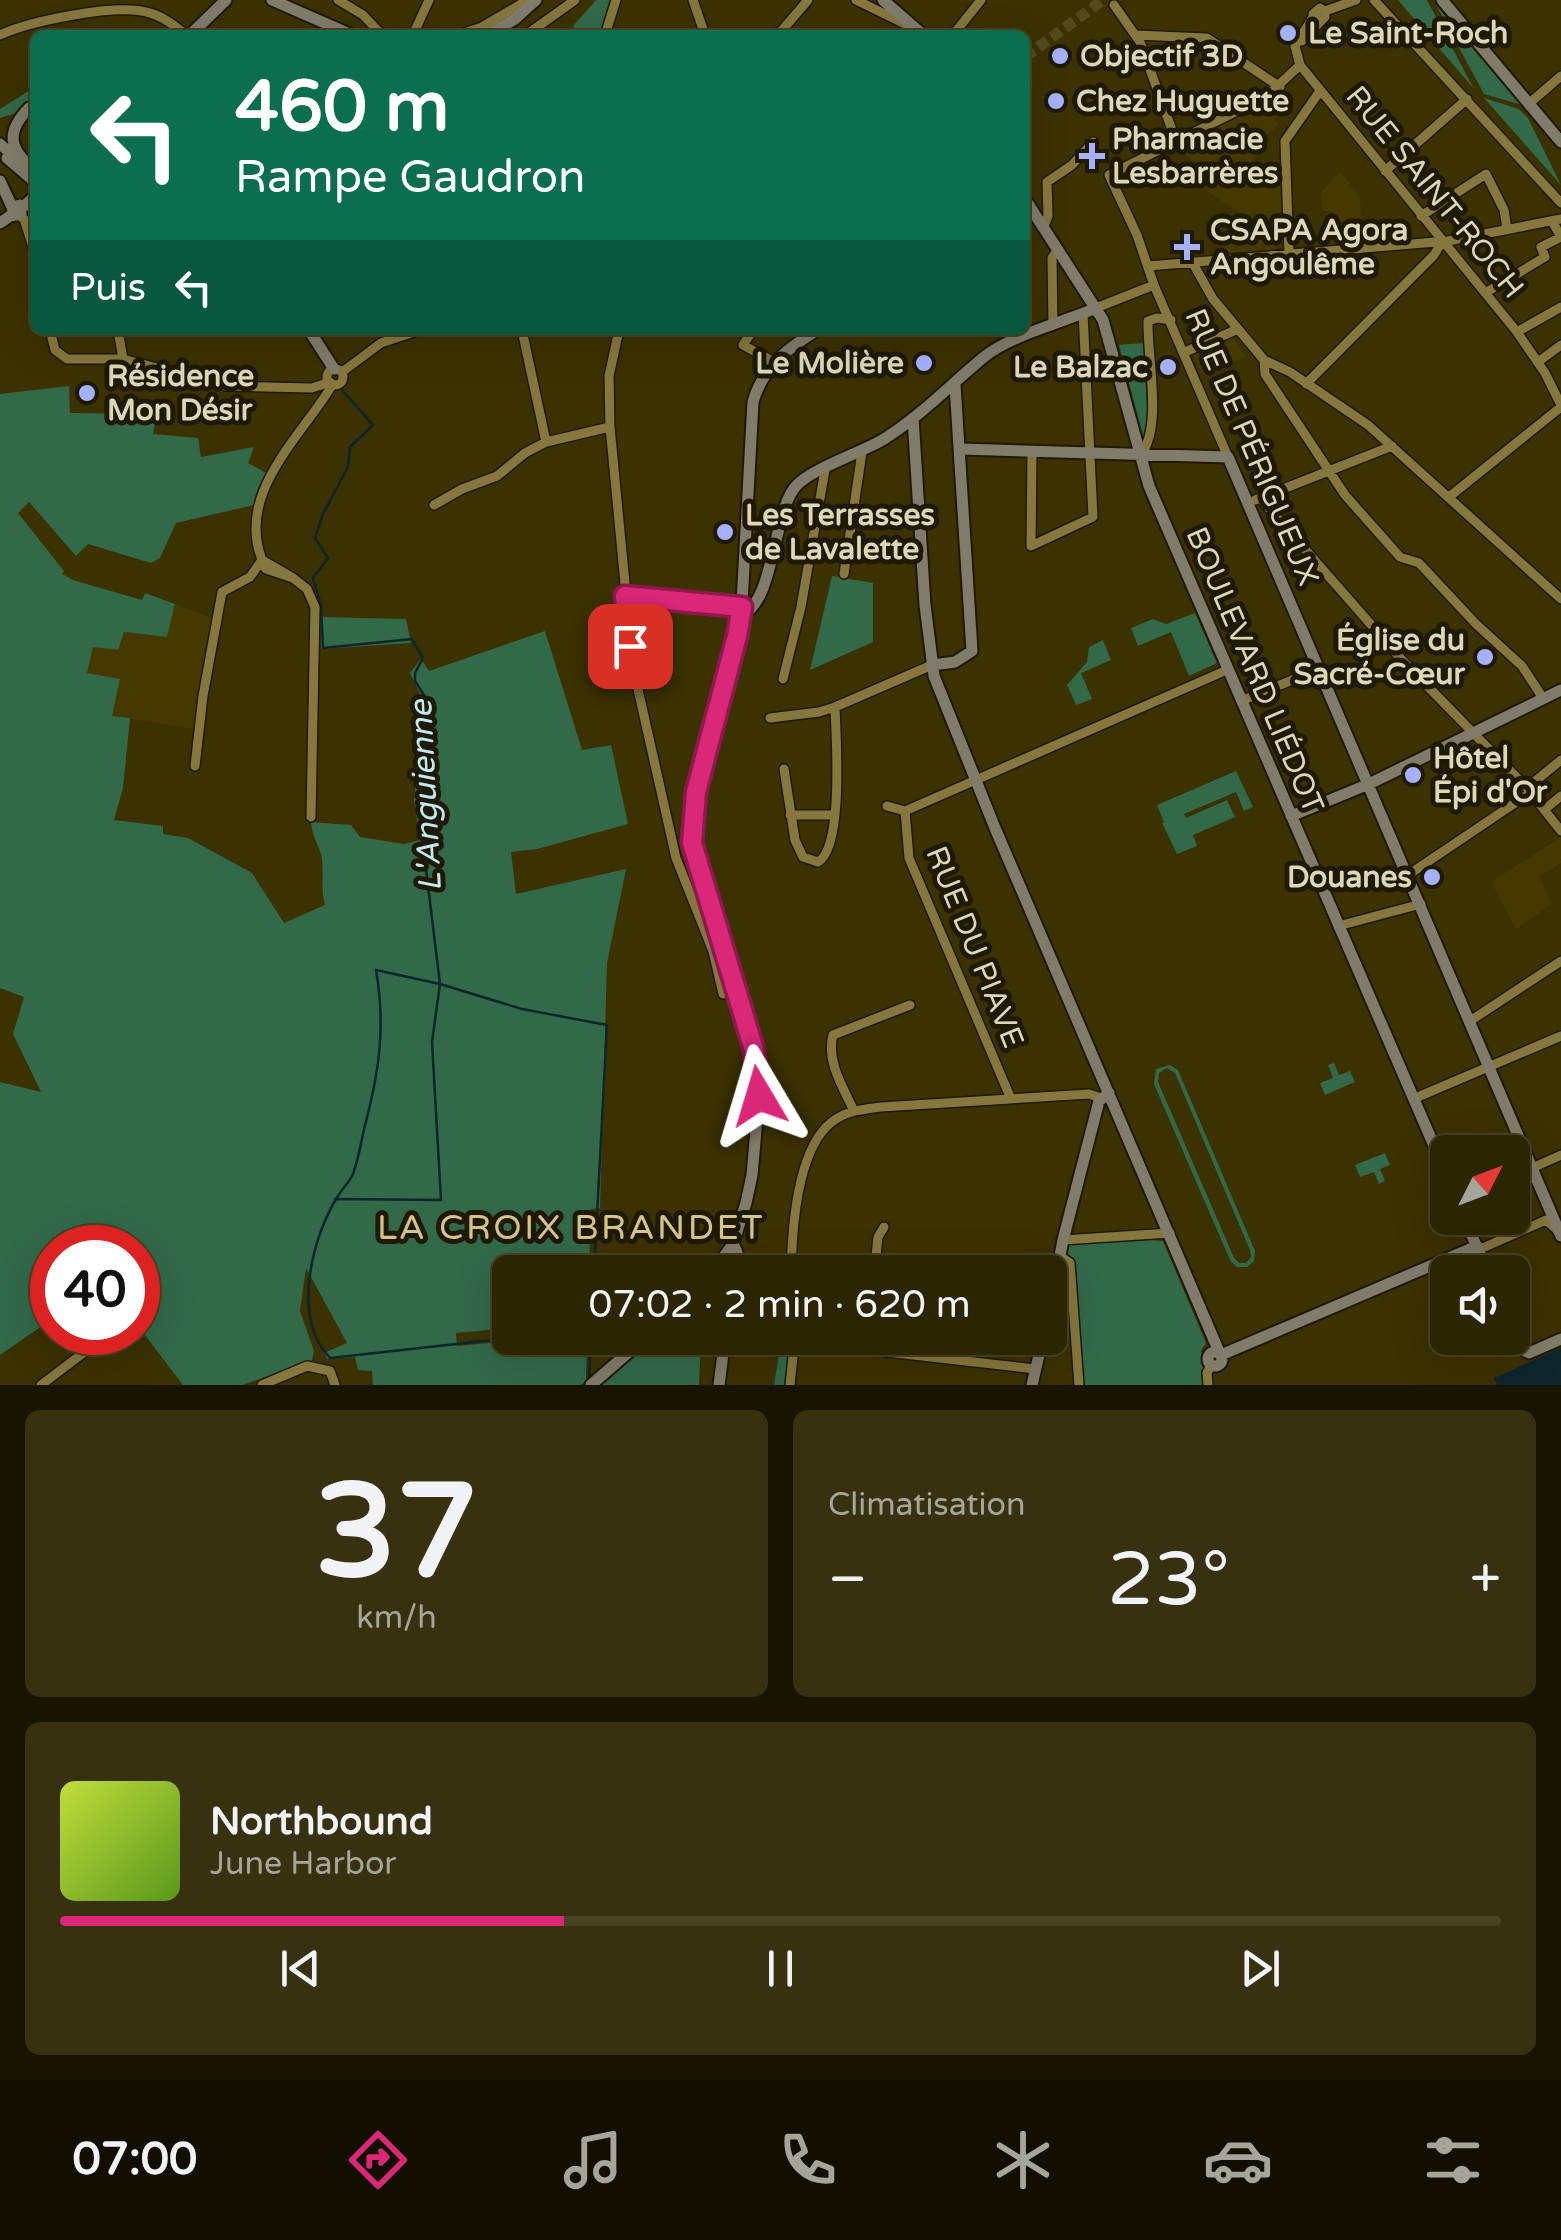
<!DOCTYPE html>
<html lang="fr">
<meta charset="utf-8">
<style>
body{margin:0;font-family:"Varela Round",sans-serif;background:#383110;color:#f1f3f6;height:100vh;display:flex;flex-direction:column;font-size:38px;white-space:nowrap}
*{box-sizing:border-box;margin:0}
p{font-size:32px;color:#a6a599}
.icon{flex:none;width:55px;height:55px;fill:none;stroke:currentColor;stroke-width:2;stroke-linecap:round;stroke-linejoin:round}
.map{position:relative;height:1385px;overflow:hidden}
.drawer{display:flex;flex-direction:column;gap:25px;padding:25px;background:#181401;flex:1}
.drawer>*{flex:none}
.banner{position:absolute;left:30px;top:30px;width:1000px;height:305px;border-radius:15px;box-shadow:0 10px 40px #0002,0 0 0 2px #484223;background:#0b6e4f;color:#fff;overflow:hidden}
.needle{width:65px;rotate:48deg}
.buttons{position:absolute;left:1430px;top:1135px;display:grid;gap:20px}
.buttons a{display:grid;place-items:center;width:100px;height:100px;border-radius:15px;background:#2c2501;box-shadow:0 10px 40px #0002,0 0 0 2px #484223;font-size:50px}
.speed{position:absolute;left:30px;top:1225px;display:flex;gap:20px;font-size:50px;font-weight:700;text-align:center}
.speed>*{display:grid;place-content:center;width:130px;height:130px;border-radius:50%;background:#2c2501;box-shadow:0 10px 40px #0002,0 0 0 2px #484223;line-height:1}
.speed .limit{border:15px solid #d22;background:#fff;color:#111}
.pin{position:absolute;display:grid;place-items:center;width:85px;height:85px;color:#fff;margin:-42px;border-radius:20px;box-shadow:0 5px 15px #0006}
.me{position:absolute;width:110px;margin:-55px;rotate:353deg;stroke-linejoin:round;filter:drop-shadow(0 0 8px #0008)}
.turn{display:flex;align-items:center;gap:35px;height:210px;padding:0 40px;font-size:45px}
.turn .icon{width:130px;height:130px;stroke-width:2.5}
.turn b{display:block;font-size:70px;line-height:85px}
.then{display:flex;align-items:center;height:95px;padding:0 40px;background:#0003;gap:20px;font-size:38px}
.big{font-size:75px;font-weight:600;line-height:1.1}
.drawer .card{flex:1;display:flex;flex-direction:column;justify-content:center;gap:15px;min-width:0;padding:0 35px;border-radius:15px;background:#383110}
.drawer .dial{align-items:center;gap:0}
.dial b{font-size:130px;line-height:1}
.song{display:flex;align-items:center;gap:30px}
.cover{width:120px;height:120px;border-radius:15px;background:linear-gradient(135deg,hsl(70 70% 55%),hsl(90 70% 35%))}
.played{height:10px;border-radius:5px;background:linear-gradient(90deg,#db2777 35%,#484223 35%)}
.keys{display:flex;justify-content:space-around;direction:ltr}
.heat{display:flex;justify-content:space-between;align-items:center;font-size:55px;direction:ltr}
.drawer .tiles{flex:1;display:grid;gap:25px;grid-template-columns:1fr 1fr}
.card:last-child{grid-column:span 2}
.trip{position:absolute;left:492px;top:1255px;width:575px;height:100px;border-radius:15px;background:#2c2501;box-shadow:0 10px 40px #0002,0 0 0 2px #484223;font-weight:600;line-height:100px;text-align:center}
.tabs{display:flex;height:160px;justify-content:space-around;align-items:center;background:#120f00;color:#a6a599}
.tabs .icon{width:70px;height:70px}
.tabs .active{color:#db2777}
.tabs b{font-size:45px;color:#f1f3f6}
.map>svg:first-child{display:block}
.built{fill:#453900}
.green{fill:#326949;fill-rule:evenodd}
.water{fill:#0c262c}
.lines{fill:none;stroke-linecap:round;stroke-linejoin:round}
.stream{stroke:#0c262c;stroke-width:2.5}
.secondary-tunnel{stroke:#534a1c;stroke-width:11;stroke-dasharray:11 5.5;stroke-linecap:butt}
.street-casing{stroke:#201900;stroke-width:12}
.secondary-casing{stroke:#201900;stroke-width:15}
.street{stroke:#85773d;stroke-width:9}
.secondary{stroke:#817b6b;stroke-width:11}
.route-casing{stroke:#8e194d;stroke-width:25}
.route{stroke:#db2777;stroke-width:18}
.poi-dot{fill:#a5b1fc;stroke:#1f1902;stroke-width:4}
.labels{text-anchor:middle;stroke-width:10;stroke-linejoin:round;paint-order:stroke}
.poi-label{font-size:30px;font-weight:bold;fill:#ddd6b8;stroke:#1f1902;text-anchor:start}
.street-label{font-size:30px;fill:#ddd6b8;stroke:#1f1902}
.water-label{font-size:32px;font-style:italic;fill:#c0eaf6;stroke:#1f1902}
.quarter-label{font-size:35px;letter-spacing:2.5px;fill:#d4c589;stroke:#1f1902}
</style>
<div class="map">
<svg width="1561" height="1385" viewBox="0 0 1561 1385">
<rect width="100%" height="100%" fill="#3b3101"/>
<!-- built -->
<path class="built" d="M1263,106L1279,125L1256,144L1260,149L1249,165L1273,178H1281L1284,240L1275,250L1223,254L1222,241L1231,222L1235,224L1241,214L1200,186L1195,172L1199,165L1187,156L1180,144Z
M1340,171L1360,197L1363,243L1331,246L1333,211H1323L1320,193Z
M1232,336L1246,357L1202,376L1192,353Z
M175,604L211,618L193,729L112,716L86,673L93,647L123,632L167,637Z
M1561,837V863L1539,877L1552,904L1516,929L1491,882Z"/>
<!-- green -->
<path class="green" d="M596,0H613L602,35H578L573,26Z
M1398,0H1427L1474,89Z
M1436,5L1522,105L1484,94Z
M35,87V98L16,113L0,118V109Z
M1484,98L1519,109L1528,118L1561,185Z
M1143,343L1148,421L1144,439L1119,345Z
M69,386L70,413L157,414L153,434L198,438L201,457L254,447L248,463L266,473L254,505L176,523L160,558L151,563L88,544L76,556L29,502L18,513L64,571L62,574L73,580L142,600L145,593L175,604L167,637L124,632L118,650L93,647L87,673L120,679L112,716L130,718L123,788L114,820L163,826V834L188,838L252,873L284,923L325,905C320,888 325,871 321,854C317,842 312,835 311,822L351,825L360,837L404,844L420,840L414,800L424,702L410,673L421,659L429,671L545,631L582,750L611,745L628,824L537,849L511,852L516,894L626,869L607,963L600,1208L591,1209L589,1272H510V1328L456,1333L457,1346L542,1338H587L586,1381L581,1385H373L372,1371L358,1370L355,1357L327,1359L324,1353L347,1343L306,1268L300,1311L314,1351L312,1360L243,1385H183L138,1326V1313L157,1298L138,1272V1248H52V1319L0,1355V1082L41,1092L13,1034L24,997L0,988V394Z
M832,576L873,583V642L810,670Z
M1195,613L1217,663L1189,676L1171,632L1138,646L1131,628L1153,619L1166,624Z
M320,617L406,619L411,643L321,649Z
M1103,640L1111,660L1081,673L1092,699L1076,705L1067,685L1087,662L1089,647Z
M1236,771L1253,807L1244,811L1236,792L1184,814L1186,818L1227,800L1235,817L1193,835L1197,846L1177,854L1162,823L1164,822L1157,805Z
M1334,1063L1339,1075L1350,1071L1355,1082L1325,1095L1320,1083L1333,1078L1328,1065Z
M1170,1065L1178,1070L1255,1251L1254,1261L1247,1267H1237L1230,1260L1154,1084L1156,1069ZM1167,1068L1175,1073L1250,1250L1251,1257L1246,1263H1239L1234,1258L1158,1082L1159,1073Z
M1385,1153L1390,1165L1380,1169L1385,1181L1379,1184L1374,1172L1360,1177L1355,1165Z
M1113,1237L1163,1241L1206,1343L1201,1351L1207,1385H1082L1073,1263L1064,1254L1067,1244Z
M651,1338H701L699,1385H595Z
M791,1340L787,1385H774L780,1348Z"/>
<!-- water -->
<path class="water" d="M1561,1348V1385H1497L1494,1378Z"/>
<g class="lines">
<!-- stream -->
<path class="stream" d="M342,390L373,425L350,447L348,467L323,514L315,538L328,558L313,578L321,605L323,648L412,639L423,658L415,673V681L427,700L419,812L440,984L522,1009L607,1025L594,1272
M335,1199L441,1200L432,1042L440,984L376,970C386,1028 379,1073 364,1129C361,1144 358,1160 353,1174C349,1183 341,1190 336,1199C311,1241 292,1319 330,1358L510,1338
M589,1379L591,1338"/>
<!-- secondary-tunnel -->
<path class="secondary-tunnel" d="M1025,57L1103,0"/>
<!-- street casing -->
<g class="street-casing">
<path id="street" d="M338,0L363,15L382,35
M693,0L705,35
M856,0L907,25
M1374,0L1561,203
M1114,5L1140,42L1176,141
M1325,11L1356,0
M1313,17L1295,46L1300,65L1517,332L1545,373L1561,405
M0,35C30,21 114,4 146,12C161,15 174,25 186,35
M413,35L429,0
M458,35L482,27L528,0
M526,35L575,0
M605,35L616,0
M778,35L808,0
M953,35L981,0
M1136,35L1207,38L1280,87
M1302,41L1325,17V11L1320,8L1313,14L1320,20
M1532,101L1561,76
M1385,171L1467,99
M18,215L24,219L35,253
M1421,216L1486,174L1504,210L1507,229
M1044,226L1048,216L1047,182L1072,165L1093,142
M1289,253L1285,141L1320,91
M1191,260L1213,299L1264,360L1290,372L1368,425L1561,599
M1148,266L1448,241L1561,219
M1485,293L1545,257L1541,247L1561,237L1552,221
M1096,308L1154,285
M1053,325L1052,258L1058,249
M50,330L55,350L67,359H123L226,386L312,388L330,382
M118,330L123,359
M522,330L546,442
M619,330L609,376L610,427L633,667L676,858L713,951L723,994L735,991
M753,330L743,345L774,362
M1517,332L1561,307
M1185,352L1238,329
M1264,360L1265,374L1345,495L1400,557L1419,563L1476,624L1522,666L1543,698
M1538,362L1561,345
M327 377a8 8 0 1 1 16 0a8 8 0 1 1-16 0Z
M342,372L381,343L420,330
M1306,384L1434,255L1442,242
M1032,452L1031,546L1093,517L1083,313
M1141,455C1163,424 1147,359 1148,321L1157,318L1171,320
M1228,457L1154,285L1137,235L1109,175L1267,96L1300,65
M1449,497L1561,407
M1260,498L1402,660L1527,788L1561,831
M1255,500L1392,446
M434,505L462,489L497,476L525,453L546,442L610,427
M262,560L293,578L266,569C230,498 299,440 333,384
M844,574L862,452
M293,578L307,589L315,607L311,817
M625,595L742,607
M783,679L801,607L825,470
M1241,701L1319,669
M770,718L819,712L835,707
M195,766L203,696L222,592L250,577L262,560
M784,769L795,840L803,857L818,862C844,847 836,737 835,707L932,665
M1527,788L1561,760
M887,806L905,811
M1544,810L1561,796
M905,811L1227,670
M905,811L909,858L1011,1099
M790,815H835
M1408,875L1530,793
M1338,926L1421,904
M1470,1021L1561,961
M1413,1099L1561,1036
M854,1111C843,1087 826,1061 833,1035L910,1005
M1532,1168L1561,1155
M884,1227L878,1237L875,1265L944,1272
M1063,1240L1170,1233
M1478,1250L1546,1220L1557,1230
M1060,1256L1070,1263L1079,1385
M791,1272C792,1230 797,1143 836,1119C850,1110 866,1109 881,1107L1089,1094L1101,1098
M817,1344L1035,1369
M41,1385L111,1332
M262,1385L307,1366L330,1371L335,1385
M790,1385L795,1338
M1208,1385L1207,1373L1211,1365"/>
</g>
<!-- secondary casing -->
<g class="secondary-casing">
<path id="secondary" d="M272,0L352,35
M883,0L923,35
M1442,0L1561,142
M190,35L226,0
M488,35L515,19L536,0
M29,108C5,133 9,149 35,171
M0,144L17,159
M7,158L35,182
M0,181L12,207
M1025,199L1103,320L1149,486L1448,1178
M23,207L35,196
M0,223L10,216L21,214L20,205L12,207L14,215
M309,330L334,369
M1007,331L1031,332
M913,418L925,605L934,676L995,828L1220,1354
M960,449L1228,457L1561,1236
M741,615C775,604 773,508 797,485C813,468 861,453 884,439C921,416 951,384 984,357C1011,335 1064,322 1096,308
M932,665L955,662L972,651L955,385
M1291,816L1369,784L1561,690
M1464,1218L1488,1272
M733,1244L737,1252L735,1272
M713,1272L733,1244L746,1203L752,1175L759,1096L754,1050L693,856L692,817L741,621L753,402C763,367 787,349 817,330
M1050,1308L1063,1240L1099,1101L1109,1093
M1512,1331L1520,1348L1529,1353L1561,1339
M1208 1359a7 7 0 1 1 14 0a7 7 0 1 1-14 0Z
M1221,1355L1477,1246
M591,1385L645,1338
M719,1385L725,1338
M1032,1385L1043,1338"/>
</g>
<!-- street -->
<use href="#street" class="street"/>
<!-- secondary -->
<use href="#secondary" class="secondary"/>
</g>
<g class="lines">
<!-- route casing -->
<g class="route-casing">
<path id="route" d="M630,646L625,596L742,607L737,636L696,792L692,843L754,1050L759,1096"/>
</g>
<!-- route -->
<use href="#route" class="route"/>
</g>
<!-- markers -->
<g class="poi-dot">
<circle cx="1288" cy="33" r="10"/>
<circle cx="1060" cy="56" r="10"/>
<circle cx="1056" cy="101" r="10"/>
<path d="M1087 141h10v10h10v10h-10v10h-10v-10h-10v-10h10z"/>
<path d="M1182 232h10v10h10v10h-10v10h-10v-10h-10v-10h10z"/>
<circle cx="924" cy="363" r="10"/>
<circle cx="1168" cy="367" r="10"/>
<circle cx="87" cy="393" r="10"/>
<circle cx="725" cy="532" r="10"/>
<circle cx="1485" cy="657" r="10"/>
<circle cx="1413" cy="775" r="10"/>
<circle cx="1432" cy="877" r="10"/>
</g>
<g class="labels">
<!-- poi labels -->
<g class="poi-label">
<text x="1308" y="43">Le Saint-Roch</text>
<text x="1080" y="66">Objectif 3D</text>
<text x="1076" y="111">Chez Huguette</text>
<text x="1112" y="149">Pharmacie<tspan x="1112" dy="34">Lesbarrères</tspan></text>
<text x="1210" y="240">CSAPA Agora<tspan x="1210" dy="34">Angoulême</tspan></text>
<text x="904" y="373" text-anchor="end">Le Molière</text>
<text x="1148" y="377" text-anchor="end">Le Balzac</text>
<text x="107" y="386">Résidence<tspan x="107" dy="34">Mon Désir</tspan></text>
<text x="745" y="525">Les Terrasses<tspan x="745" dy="34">de Lavalette</tspan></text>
<text x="1465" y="650" text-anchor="end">Église du<tspan x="1465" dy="34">Sacré-Cœur</tspan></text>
<text x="1433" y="768">Hôtel<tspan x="1433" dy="34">Épi d'Or</tspan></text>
<text x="1412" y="887" text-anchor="end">Douanes</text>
</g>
<!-- street labels -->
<g class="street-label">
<text transform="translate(1435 192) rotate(51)" y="10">RUE SAINT-ROCH</text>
<text transform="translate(1252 447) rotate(67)" y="10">RUE DE PÉRIGUEUX</text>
<text transform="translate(1255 670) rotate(67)" y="10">BOULEVARD LIÉDOT</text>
<text transform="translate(975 947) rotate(68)" y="10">RUE DU PIAVE</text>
</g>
<!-- water labels -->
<g class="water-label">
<text transform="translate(425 796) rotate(-93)" y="11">L'Anguienne</text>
</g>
<!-- quarter labels -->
<g class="quarter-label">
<text x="571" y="1239">LA CROIX BRANDET</text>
</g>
</g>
</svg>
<div class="buttons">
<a><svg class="needle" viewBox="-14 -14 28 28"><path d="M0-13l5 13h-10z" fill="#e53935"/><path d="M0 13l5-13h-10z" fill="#a6a599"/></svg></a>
<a><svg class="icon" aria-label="sound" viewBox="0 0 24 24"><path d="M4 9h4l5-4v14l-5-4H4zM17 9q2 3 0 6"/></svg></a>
</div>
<div class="speed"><div class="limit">40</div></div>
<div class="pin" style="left:630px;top:646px;background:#d93025"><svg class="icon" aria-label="arrive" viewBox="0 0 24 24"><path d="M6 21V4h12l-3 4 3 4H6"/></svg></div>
<svg class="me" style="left:759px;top:1096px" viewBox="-20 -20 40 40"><path d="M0-17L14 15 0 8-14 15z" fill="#db2777" stroke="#fff" stroke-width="4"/></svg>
<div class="trip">07:02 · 2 min · 620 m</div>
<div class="banner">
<div class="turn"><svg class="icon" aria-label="left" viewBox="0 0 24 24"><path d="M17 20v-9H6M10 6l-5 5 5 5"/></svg><div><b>460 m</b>Rampe Gaudron</div></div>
<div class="then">Puis<svg class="icon" aria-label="left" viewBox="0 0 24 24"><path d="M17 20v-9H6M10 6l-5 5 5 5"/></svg></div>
</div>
</div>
<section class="drawer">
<div class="tiles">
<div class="card dial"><b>37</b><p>km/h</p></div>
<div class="card"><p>Climatisation</p>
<div class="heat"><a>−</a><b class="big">23°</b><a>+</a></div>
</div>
<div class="card">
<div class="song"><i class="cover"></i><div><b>Northbound</b><p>June Harbor</p></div></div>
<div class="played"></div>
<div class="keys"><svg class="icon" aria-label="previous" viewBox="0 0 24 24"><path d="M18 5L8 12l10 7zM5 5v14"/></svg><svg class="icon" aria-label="pause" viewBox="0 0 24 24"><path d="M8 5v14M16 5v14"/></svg><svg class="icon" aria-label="next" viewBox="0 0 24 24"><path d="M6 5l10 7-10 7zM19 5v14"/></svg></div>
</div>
</div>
</section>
<nav class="tabs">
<b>07:00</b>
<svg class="icon active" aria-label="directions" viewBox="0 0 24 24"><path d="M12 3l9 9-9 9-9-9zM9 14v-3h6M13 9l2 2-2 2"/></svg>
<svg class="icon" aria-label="music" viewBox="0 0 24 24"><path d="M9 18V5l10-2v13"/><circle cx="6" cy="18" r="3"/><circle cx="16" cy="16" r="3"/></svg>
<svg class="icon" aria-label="phone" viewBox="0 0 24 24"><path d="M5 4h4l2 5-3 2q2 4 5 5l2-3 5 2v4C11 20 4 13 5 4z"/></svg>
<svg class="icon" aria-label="climate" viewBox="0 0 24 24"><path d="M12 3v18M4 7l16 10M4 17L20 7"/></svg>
<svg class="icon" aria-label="car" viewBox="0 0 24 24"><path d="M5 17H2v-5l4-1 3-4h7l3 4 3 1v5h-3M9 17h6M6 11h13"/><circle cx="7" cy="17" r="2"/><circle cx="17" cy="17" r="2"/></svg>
<svg class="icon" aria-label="filters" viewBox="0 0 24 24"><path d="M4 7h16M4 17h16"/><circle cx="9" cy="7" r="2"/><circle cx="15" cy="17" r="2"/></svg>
</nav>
